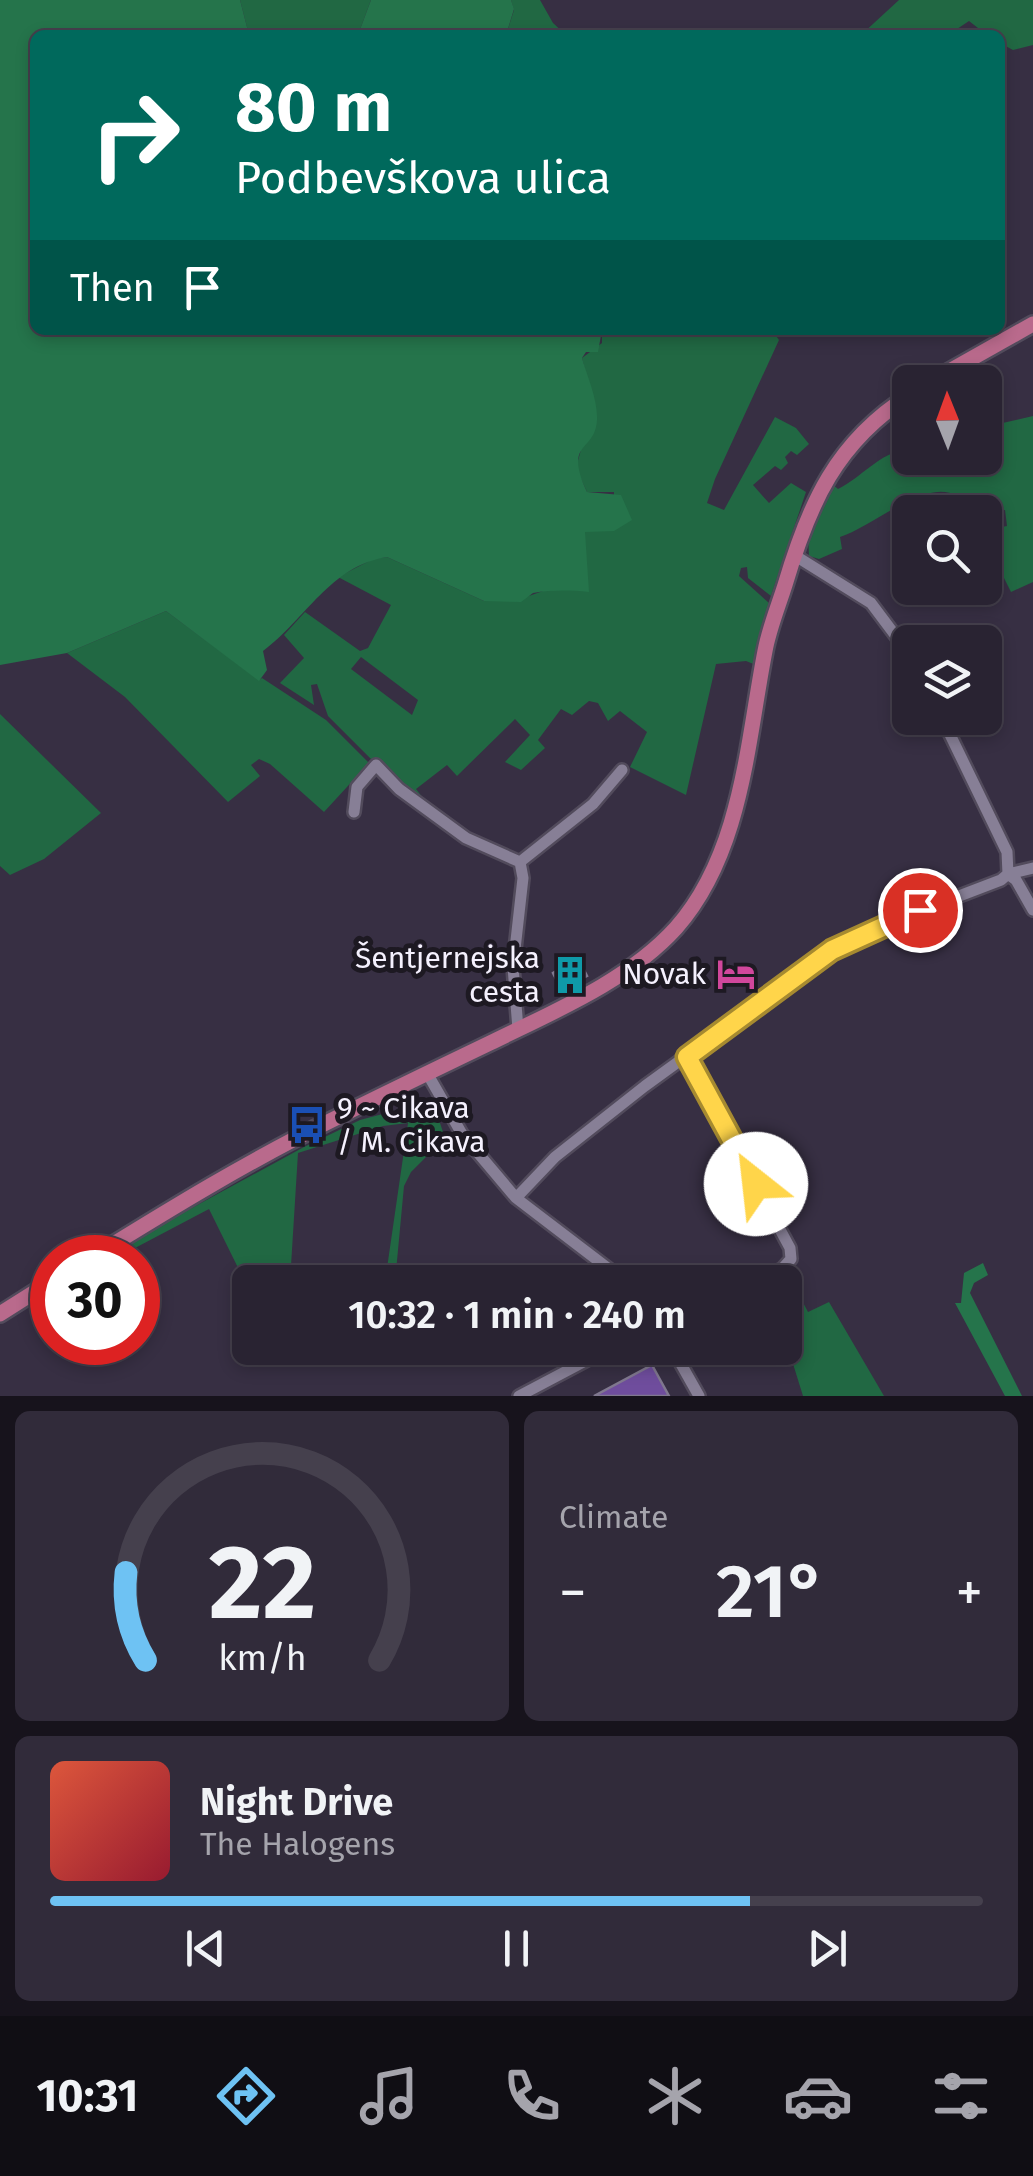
<!DOCTYPE html>
<meta charset="utf-8">
<style>
body{margin:0;font-family:"Fira Sans",sans-serif;background:#312b3a;color:#f1f3f6;height:100vh;display:flex;flex-direction:column;font-size:38px;white-space:nowrap}
*{box-sizing:border-box;margin:0}
p{font-size:32px;color:#a5a4ac}
.icon{flex:none;width:55px;height:55px;fill:none;stroke:currentColor;stroke-width:2;stroke-linecap:round;stroke-linejoin:round}
.map{position:relative;height:1396px;overflow:hidden}
.drawer{display:flex;flex-direction:column;gap:15px;padding:15px;background:#17131c;flex:1}
.drawer>*{flex:none}
.banner{position:absolute;left:30px;top:30px;width:975px;height:305px;border-radius:15px;box-shadow:0 5px 15px #0003,0 0 0 2px #45404d;background:#00695c;color:#fff;overflow:hidden}
.needle{width:65px;rotate:359deg}
.controls{position:absolute;left:892px;top:365px;display:grid;gap:20px}
.controls a{display:grid;place-items:center;width:110px;height:110px;border-radius:15px;background:#292332;box-shadow:0 5px 15px #0003,0 0 0 2px #45404d;font-size:50px}
.speed{position:absolute;left:30px;top:1235px;display:flex;gap:20px;font-size:50px;font-weight:700;text-align:center}
.speed>*{display:grid;place-content:center;width:130px;height:130px;border-radius:50%;background:#292332;box-shadow:0 5px 15px #0003,0 0 0 2px #45404d;line-height:1}
.speed .limit{border:15px solid #d22;background:#fff;color:#111}
.pin{position:absolute;display:grid;place-items:center;width:85px;height:85px;color:#fff;margin:-42px;border:5px solid #fff;border-radius:50%;box-shadow:0 2px 10px #0007}
.me{position:absolute;width:110px;margin:-55px;rotate:331deg;stroke-linejoin:round;filter:drop-shadow(0 0 8px #0008)}
.turn{display:flex;align-items:center;gap:35px;height:210px;padding:0 40px;font-size:45px}
.turn .icon{width:130px;height:130px;stroke-width:2.5}
.turn b{display:block;font-size:70px;line-height:85px}
.then{display:flex;align-items:center;height:95px;padding:0 40px;background:#0003;gap:20px;font-size:38px}
.big{font-size:75px;font-weight:600;line-height:1.1}
.drawer .widget{flex:1;display:flex;flex-direction:column;justify-content:center;gap:15px;min-width:0;padding:0 35px;border-radius:15px;background:#312b3a}
.drawer .dial{align-items:center;gap:0}
.dial svg{height:260px;overflow:visible;fill:none;stroke:#45404d;stroke-width:7;stroke-linecap:round;text-anchor:middle}
.dial text{fill:#f1f3f6;stroke:none}
.song{display:flex;align-items:center;gap:30px}
.cover{width:120px;height:120px;border-radius:15px;background:linear-gradient(135deg,hsl(10 70% 55%),hsl(350 70% 35%))}
.played{height:10px;border-radius:5px;background:linear-gradient(90deg,#6ec2f3 75%,#45404d 75%)}
.keys{display:flex;justify-content:space-around;direction:ltr}
.heat{display:flex;justify-content:space-between;align-items:center;font-size:55px;direction:ltr}
.drawer .tiles{flex:1;display:grid;gap:15px;grid-template-columns:1fr 1fr}
.widget:last-child{grid-column:span 2}
.trip{position:absolute;left:232px;top:1265px;width:570px;height:100px;border-radius:15px;background:#292332;box-shadow:0 5px 15px #0003,0 0 0 2px #45404d;font-weight:600;line-height:100px;text-align:center}
.tab-bar{display:flex;height:160px;justify-content:space-around;align-items:center;background:#100e14;color:#a5a4ac}
.tab-bar .icon{width:70px;height:70px}
.tab-bar .current{color:#6ec2f3}
.tab-bar b{font-size:45px;color:#f1f3f6}
.map>svg:first-child{display:block}
.green{fill:#216843;fill-rule:evenodd}
.forest{fill:#25744b}
.building{fill:#6f4d9d;stroke:#80788f;stroke-width:2.5}
.lines{fill:none;stroke-linecap:round;stroke-linejoin:round}
.minor-casing{stroke:#524b5c;stroke-width:16}
.major-casing{stroke:#524b5c;stroke-width:20}
.minor{stroke:#877f96;stroke-width:11}
.major{stroke:#b96a8c;stroke-width:15}
.route-casing{stroke:#a68a30;stroke-width:25}
.route{stroke:#ffd54a;stroke-width:18}
.labels{text-anchor:middle;stroke-width:10;stroke-linejoin:round;paint-order:stroke}
.poi-label{font-size:30px;fill:#f5f1fe;stroke:#1d1922;text-anchor:end}
</style>
<div class="map">
<svg width="1033" height="1396" viewBox="0 0 1033 1396">
<rect width="100%" height="100%" fill="#372f43"/>
<!-- green -->
<path class="green" d="M240,0H371L358,35H249Z
M511,0H540L553,23L566,35H506L514,10Z
M899,0H1033V45L1013,50L1000,43V35H987L969,21L948,35H861Z
M602,330H772L779,340L715,479L707,503L724,510L775,417L796,428L809,444L797,455L791,451L785,457L788,463L781,470L775,466L753,485L769,503L791,483L806,492L771,596L748,578L747,567L741,568L739,576L769,603L756,665L746,661L716,664L686,795L630,767L647,732L620,711L608,721L598,703L589,701L572,715L561,709L538,740L545,748L521,770L505,762L530,735L515,719L457,776L447,765L416,789L434,812L403,791L328,716L317,684L311,685L314,705L280,683L304,658L284,635L305,612L360,651L368,648L391,605L338,577L373,559L387,557L484,601L526,597L543,591L585,531H614V492H587L576,468L582,446L589,439L593,401L582,358L602,343ZM361,657L418,700L412,715L351,669Z
M1033,416V582L1011,592L985,540V522L987,530L1007,526L1005,510L971,512C944,459 879,525 840,537L842,549L819,559L809,556L808,535L831,483L838,489C861,478 879,453 907,449L910,458H985V427Z
M166,611L259,680L262,678L326,720L369,763L324,812L270,764L259,759L251,765L260,776L228,802L125,697L67,653Z
M0,714L101,813L44,859L10,875L0,866Z
M409,1107L424,1109L438,1117L445,1138L411,1172L404,1186L395,1282H385L408,1123L383,1126L298,1153L290,1282H250V1292L209,1209L118,1257L100,1258L304,1147L360,1120Z
M793,1274L803,1277L795,1287L808,1312L829,1302L884,1396H803L785,1338V1282H775Z"/>
<!-- forest -->
<path class="forest" d="M0,0H240L249,35H35V330H602L598,352H586L582,358C587,376 598,400 597,420C595,453 563,440 587,492L621,495L632,520L614,531L585,532L589,592C569,590 551,590 533,593L521,602L484,601L387,557C330,566 306,619 263,651L267,670L259,681L166,611L67,653L0,665Z
M371,0H511L514,9L506,35H358Z
M983,1263L988,1275L974,1283L970,1293L1022,1396H1005L955,1303H961L964,1273Z"/>
<!-- building -->
<path class="building" d="M578,958L587,976L561,989L553,973Z
M652,1365L669,1396H594Z"/>
<g class="lines">
<!-- minor casing -->
<g class="minor-casing">
<path id="minor" d="M794,555L871,603L910,655
M354,812L357,787L376,765L399,789L466,838L520,862L523,878L513,967L518,1029
M520,862L593,804L622,770
M1008,874L1016,880L1033,910
M1008,874L1033,868
M687,1057L790,1248L791,1259L782,1269L756,1282
M427,1073L462,1134L516,1198L555,1157L645,1086L832,950L865,932L1001,880L1008,874L1007,852L942,718
M516,1198L626,1282
M672,1348L699,1396
M519,1396L610,1348"/>
</g>
<!-- major casing -->
<g class="major-casing">
<path id="major" d="M930,382L1033,324
M91,1258C170,1209 250,1160 334,1119C386,1093 438,1068 490,1043C553,1012 628,981 676,928C742,853 747,743 765,651C769,629 778,607 785,585C809,504 836,442 910,395
M0,1314L52,1281"/>
</g>
<!-- minor -->
<use href="#minor" class="minor"/>
<!-- major -->
<use href="#major" class="major"/>
</g>
<g class="lines">
<!-- route casing -->
<g class="route-casing">
<path id="route" d="M756,1184L687,1057L832,950L920,910"/>
</g>
<!-- route -->
<use href="#route" class="route"/>
</g>
<!-- icons -->
<defs>
<g id="hotel-bare" transform="scale(3)"><path d="M-6-4.5h1.5V1H6V5H4.5V3h-9V5H-6ZM-4 0a1.8 1.8 0 1 1 3.6 0ZM.5 0V-2.5h3Q6-2.5 6 0Z" fill="#d1479c" stroke="#1d1922" stroke-width="2.5" paint-order="stroke"/></g>
<g id="building-bare" transform="scale(3)"><path d="M-4-6H4V6H1V3H-1V6H-4ZM-2.5-4.3h1.7v1.8h-1.7ZM.8-4.3h1.7v1.8H.8ZM-2.5-1h1.7V.8h-1.7ZM.8-1h1.7V.8H.8Z" fill="#0f9aa8" stroke="#1d1922" stroke-width="2.5" paint-order="stroke"/></g>
<g id="bus-bare" transform="scale(3)"><path d="M-5-6H5V4H4V6H2V4H-2V6H-4V4H-5ZM-3.5-4V0h7V-4ZM-3.5 1.2v1.5H-2V1.2ZM2 1.2v1.5H3.5V1.2Z" fill="#1a4fb4" stroke="#1d1922" stroke-width="2.5" paint-order="stroke"/></g>
</defs>
<g fill-rule="evenodd">
<use href="#hotel-bare" x="736" y="974"/>
<use href="#building-bare" x="570" y="975"/>
<use href="#bus-bare" x="307" y="1125"/>
</g>
<g class="labels">
<!-- poi labels -->
<g class="poi-label">
<text x="540" y="968">Šentjernejska<tspan x="540" dy="34">cesta</tspan></text>
<text x="706" y="984">Novak</text>
<text x="337" y="1118" text-anchor="start">9 ~ Cikava<tspan x="337" dy="34">/ M. Cikava</tspan></text>
</g>
</g>
</svg>
<div class="controls">
<a><svg class="needle" viewBox="-14 -14 28 28"><path d="M0-13l5 13h-10z" fill="#e53935"/><path d="M0 13l5-13h-10z" fill="#a5a4ac"/></svg></a>
<a><svg class="icon" aria-label="search" viewBox="0 0 24 24"><circle cx="10" cy="10" r="6"/><path d="M15 15l6 6"/></svg></a>
<a><svg class="icon" aria-label="layers" viewBox="0 0 24 24"><path d="M12 4l9 5-9 5-9-5zM3 14l9 5 9-5"/></svg></a>
</div>
<div class="speed"><div class="limit">30</div></div>
<div class="pin" style="left:920px;top:910px;background:#d93025"><svg class="icon" aria-label="arrive" viewBox="0 0 24 24"><path d="M6 21V4h12l-3 4 3 4H6"/></svg></div>
<svg class="me" style="left:756px;top:1184px" viewBox="-20 -20 40 40"><circle r="19" fill="#fff"/><path d="M0-13L10 11 0 6-10 11z" fill="#ffd54a"/></svg>
<div class="trip">10:32 · 1 min · 240 m</div>
<div class="banner">
<div class="turn"><svg class="icon" aria-label="right" viewBox="0 0 24 24"><path d="M7 20v-9h11M14 6l5 5-5 5"/></svg><div><b>80 m</b>Podbevškova ulica</div></div>
<div class="then">Then<svg class="icon" aria-label="arrive" viewBox="0 0 24 24"><path d="M6 21V4h12l-3 4 3 4H6"/></svg></div>
</div>
</div>
<section class="drawer">
<div class="tiles">
<div class="widget dial"><svg viewBox="0 0 100 80">
<path d="M14 69A42 42 0 1 1 86 69"/>
<path d="M14 69A42 42 0 0 1 8 42" stroke="#6ec2f3"/>
<text x="50" y="56" font-size="32" font-weight="700">22</text>
<text x="50" y="72" font-size="11">km/h</text>
</svg></div>
<div class="widget"><p>Climate</p>
<div class="heat"><a>−</a><b class="big">21°</b><a>+</a></div>
</div>
<div class="widget">
<div class="song"><i class="cover"></i><div><b>Night Drive</b><p>The Halogens</p></div></div>
<div class="played"></div>
<div class="keys"><svg class="icon" aria-label="previous" viewBox="0 0 24 24"><path d="M18 5L8 12l10 7zM5 5v14"/></svg><svg class="icon" aria-label="pause" viewBox="0 0 24 24"><path d="M8 5v14M16 5v14"/></svg><svg class="icon" aria-label="next" viewBox="0 0 24 24"><path d="M6 5l10 7-10 7zM19 5v14"/></svg></div>
</div>
</div>
</section>
<nav class="tab-bar">
<b>10:31</b>
<svg class="icon current" aria-label="directions" viewBox="0 0 24 24"><path d="M12 3l9 9-9 9-9-9zM9 14v-3h6M13 9l2 2-2 2"/></svg>
<svg class="icon" aria-label="music" viewBox="0 0 24 24"><path d="M9 18V5l10-2v13"/><circle cx="6" cy="18" r="3"/><circle cx="16" cy="16" r="3"/></svg>
<svg class="icon" aria-label="phone" viewBox="0 0 24 24"><path d="M5 4h4l2 5-3 2q2 4 5 5l2-3 5 2v4C11 20 4 13 5 4z"/></svg>
<svg class="icon" aria-label="climate" viewBox="0 0 24 24"><path d="M12 3v18M4 7l16 10M4 17L20 7"/></svg>
<svg class="icon" aria-label="car" viewBox="0 0 24 24"><path d="M5 17H2v-5l4-1 3-4h7l3 4 3 1v5h-3M9 17h6M6 11h13"/><circle cx="7" cy="17" r="2"/><circle cx="17" cy="17" r="2"/></svg>
<svg class="icon" aria-label="filters" viewBox="0 0 24 24"><path d="M4 7h16M4 17h16"/><circle cx="9" cy="7" r="2"/><circle cx="15" cy="17" r="2"/></svg>
</nav>
